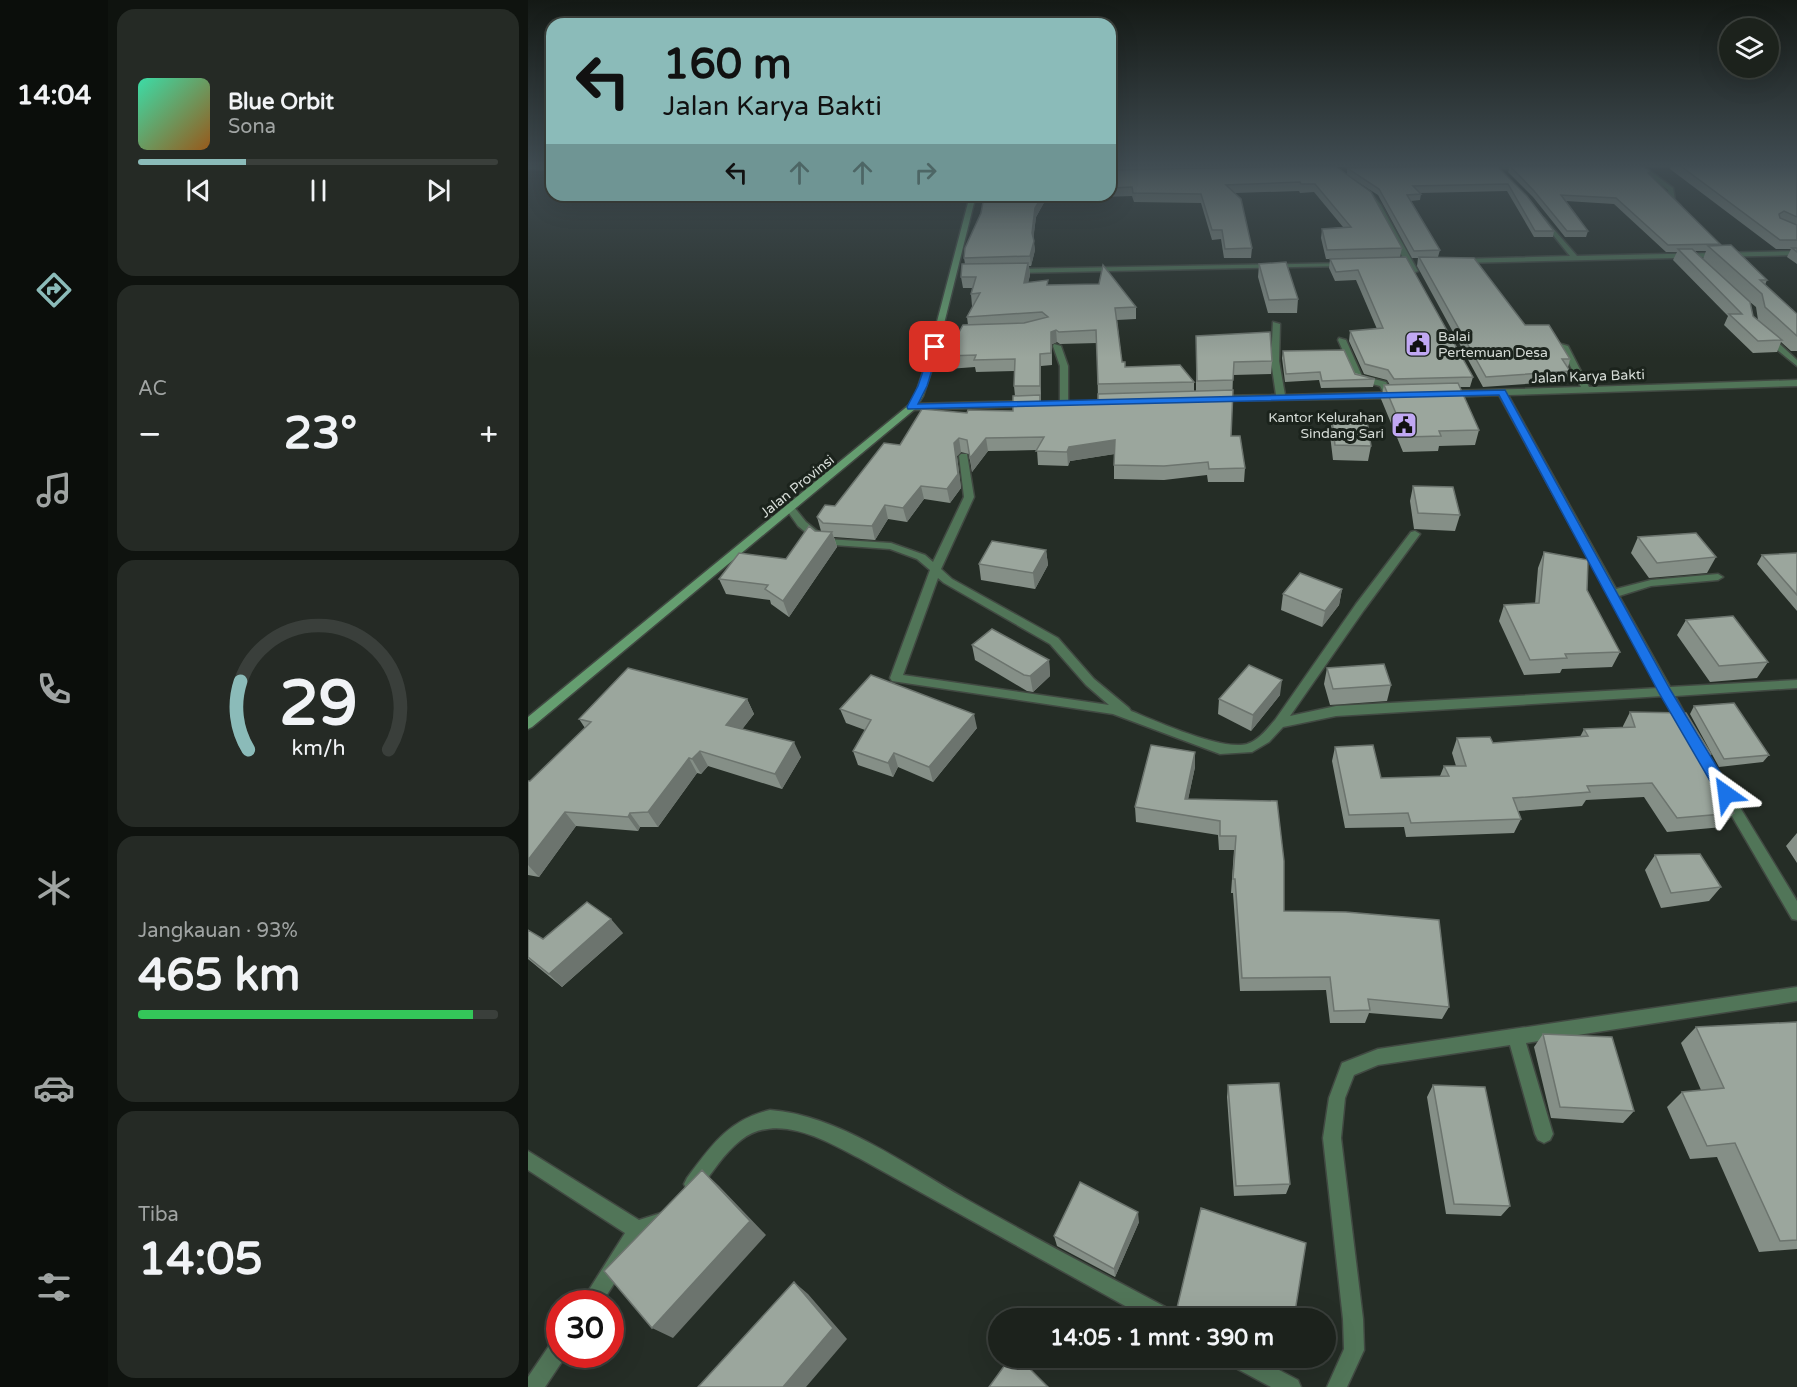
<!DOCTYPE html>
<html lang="id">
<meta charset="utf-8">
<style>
body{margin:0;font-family:"Varela Round",sans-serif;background:#252a25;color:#f1f3f6;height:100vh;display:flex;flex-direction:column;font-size:22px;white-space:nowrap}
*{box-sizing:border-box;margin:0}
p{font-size:20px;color:#a0a4a3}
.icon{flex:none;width:33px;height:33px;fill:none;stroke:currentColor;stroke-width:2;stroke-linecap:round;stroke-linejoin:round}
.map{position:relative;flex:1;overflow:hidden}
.details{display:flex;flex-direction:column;gap:9px;padding:9px;background:#0f130f;width:420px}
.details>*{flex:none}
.top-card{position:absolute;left:18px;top:18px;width:570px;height:183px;border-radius:18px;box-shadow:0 6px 24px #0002,0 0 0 2px #3a3f3b;background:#8bbbb9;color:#111;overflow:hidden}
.fabs{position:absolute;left:1191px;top:18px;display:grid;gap:12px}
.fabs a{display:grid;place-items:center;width:60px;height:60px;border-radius:50%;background:#1c221c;box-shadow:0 6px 24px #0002,0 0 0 2px #3a3f3b;font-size:30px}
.speed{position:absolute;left:18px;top:1290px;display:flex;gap:12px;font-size:30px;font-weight:700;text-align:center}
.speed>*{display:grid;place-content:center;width:78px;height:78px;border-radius:50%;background:#1c221c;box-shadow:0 6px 24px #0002,0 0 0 2px #3a3f3b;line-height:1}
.speed .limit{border:9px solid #d22;background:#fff;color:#111}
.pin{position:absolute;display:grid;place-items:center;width:51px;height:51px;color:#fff;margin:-26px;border-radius:12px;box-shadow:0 3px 9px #0006}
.me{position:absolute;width:66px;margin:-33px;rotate:329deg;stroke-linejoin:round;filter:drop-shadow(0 0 4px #0008)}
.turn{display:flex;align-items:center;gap:21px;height:126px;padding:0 18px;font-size:27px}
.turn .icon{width:78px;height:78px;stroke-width:2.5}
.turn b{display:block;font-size:42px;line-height:51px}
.lanes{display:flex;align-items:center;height:57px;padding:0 18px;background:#0003;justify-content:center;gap:30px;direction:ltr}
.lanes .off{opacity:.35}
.big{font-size:45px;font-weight:800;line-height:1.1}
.details .widget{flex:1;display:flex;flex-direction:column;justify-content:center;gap:9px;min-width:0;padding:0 21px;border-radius:18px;background:#252a25}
.details .dial{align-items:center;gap:0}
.dial svg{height:156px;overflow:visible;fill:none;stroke:#3a3f3b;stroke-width:7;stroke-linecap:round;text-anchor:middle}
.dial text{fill:#f1f3f6;stroke:none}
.song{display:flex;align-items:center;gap:18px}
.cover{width:72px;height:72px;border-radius:9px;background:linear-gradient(135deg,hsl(160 70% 55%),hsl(30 70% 35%))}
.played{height:6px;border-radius:3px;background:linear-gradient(90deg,#8bbbb9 30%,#3a3f3b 30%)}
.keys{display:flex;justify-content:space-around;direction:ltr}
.heat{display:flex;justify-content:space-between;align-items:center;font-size:33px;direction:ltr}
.charge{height:9px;border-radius:4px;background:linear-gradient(90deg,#34c759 93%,#3a3f3b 0)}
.trip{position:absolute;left:460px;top:1308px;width:348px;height:60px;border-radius:30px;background:#1c221c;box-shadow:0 6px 24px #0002,0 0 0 2px #3a3f3b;font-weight:800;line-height:60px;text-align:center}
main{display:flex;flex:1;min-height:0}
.tab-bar{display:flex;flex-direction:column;width:108px;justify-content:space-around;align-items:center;background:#0b0e0b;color:#a0a4a3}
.tab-bar .icon{width:42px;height:42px}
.tab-bar .selected{color:#8bbbb9}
.tab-bar b{font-size:27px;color:#f1f3f6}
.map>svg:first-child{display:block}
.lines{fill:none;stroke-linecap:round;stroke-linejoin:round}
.lane-casing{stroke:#414942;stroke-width:3}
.street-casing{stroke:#414942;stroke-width:3}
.secondary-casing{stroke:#414942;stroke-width:3}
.lane{fill:#517558;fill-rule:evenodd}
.street{fill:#517558;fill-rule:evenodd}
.secondary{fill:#659e70;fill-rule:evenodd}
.wall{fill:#858f87;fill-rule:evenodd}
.shaded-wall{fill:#6c746e}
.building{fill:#9ba69d;stroke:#6c746e;stroke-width:1.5}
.route{fill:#1a73e8;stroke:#114b97;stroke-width:1.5}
.labels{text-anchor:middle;stroke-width:6;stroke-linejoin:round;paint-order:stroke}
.far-poi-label{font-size:14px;fill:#d6dcd7;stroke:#1b231c;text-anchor:start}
.far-street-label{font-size:14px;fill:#d6dcd7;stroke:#1b231c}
</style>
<main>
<nav class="tab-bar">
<b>14:04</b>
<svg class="icon selected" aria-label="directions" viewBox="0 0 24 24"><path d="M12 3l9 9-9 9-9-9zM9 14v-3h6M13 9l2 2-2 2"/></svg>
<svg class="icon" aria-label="music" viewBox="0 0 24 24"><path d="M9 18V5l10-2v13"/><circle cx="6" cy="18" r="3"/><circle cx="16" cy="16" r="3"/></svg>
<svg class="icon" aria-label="phone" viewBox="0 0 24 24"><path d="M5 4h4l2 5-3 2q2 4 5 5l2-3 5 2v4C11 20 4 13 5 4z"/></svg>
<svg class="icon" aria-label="climate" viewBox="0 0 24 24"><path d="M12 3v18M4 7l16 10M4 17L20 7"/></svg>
<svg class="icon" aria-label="car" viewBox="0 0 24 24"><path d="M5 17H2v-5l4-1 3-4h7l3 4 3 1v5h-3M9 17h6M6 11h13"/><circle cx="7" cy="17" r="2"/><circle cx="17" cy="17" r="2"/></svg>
<svg class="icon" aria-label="filters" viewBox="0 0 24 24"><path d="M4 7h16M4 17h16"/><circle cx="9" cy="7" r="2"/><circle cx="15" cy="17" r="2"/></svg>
</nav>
<section class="details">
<div class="widget">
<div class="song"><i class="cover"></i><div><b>Blue Orbit</b><p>Sona</p></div></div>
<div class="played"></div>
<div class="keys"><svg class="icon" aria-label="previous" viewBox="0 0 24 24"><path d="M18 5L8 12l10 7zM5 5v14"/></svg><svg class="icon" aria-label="pause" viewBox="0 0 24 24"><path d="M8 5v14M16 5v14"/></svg><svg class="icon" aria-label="next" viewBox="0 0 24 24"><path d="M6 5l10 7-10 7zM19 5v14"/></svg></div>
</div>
<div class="widget"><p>AC</p>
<div class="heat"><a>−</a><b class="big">23°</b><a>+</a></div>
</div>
<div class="widget dial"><svg viewBox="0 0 100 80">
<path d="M14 69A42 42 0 1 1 86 69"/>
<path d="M14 69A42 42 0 0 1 10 34" stroke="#8bbbb9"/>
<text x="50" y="56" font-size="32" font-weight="700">29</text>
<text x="50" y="72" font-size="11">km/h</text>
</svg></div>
<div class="widget"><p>Jangkauan · 93%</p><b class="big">465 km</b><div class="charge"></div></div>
<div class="widget"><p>Tiba</p><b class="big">14:05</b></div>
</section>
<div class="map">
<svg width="1269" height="1387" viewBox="0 0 1269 1387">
<rect width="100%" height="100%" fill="#252d26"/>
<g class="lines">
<!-- lane casing -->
<g class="lane-casing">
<path id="lane" d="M811,338L818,340L834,376L858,382L865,395L864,397H858L852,386L828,380L810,340Z"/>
</g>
<!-- street casing -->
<g class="street-casing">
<path id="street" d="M1100,164H1160L1158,167H1117L1145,188L1147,200L1153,206V208H1149L1141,200L1140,190L1110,168L1098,167Z
M0,165L24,166V170L0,169Z
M956,166L996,165L999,167L996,169H954Z
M836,190H840L853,205L890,271L888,272L882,271L847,206L836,192Z
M1016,218L1049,256L1269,251V255L933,263L930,261L933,259L1042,256L1013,220Z
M819,263V265L817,266L486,273L482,271L486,269Z
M745,322L752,324L751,361L757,395L869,392L873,395L869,398L685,401L684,399L688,396L748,395L743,361Z
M448,331V335H445L410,336L406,334L410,332Z
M1236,335H1242L1269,360V366L1236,339Z
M526,344L533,346L540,366V403L536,406L532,403V366L525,346Z
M1033,344L1040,346L1061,387L1269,380V386L980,395L1088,589L1123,580L1190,574L1195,577L1190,580L1123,586L1091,596L1142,687L1269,680V688L1147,696L1163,725L1161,728H1153L1135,696L808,716L755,727L741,742L724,752L692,754L585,714L364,681L362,678L402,570L389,559L362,549L292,544L270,526L258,509L260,507H266L278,522L299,539L363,543L397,555L405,562L436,497L431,456L433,454H439L446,497L413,569L424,579L530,638L566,679L601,708L603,711C628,721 694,751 719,744C731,740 739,729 747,720L828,604L883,532L887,531L892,534L836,610L762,716L808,706L1131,688L971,395L919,397L915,394L919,391L1053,387L1032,346ZM410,578L416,583L522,644L558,685L581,705L375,675Z
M500,401L504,404L503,406L384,410L380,407L384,404Z
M1170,743L1174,745L1269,901V920L1264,919L1166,751L1164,748L1166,745Z
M1269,987V1001L998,1043L1025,1134L1022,1140L1016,1143L1010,1140L1007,1134L982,1045L850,1065L826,1075L817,1098L813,1138L835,1319L836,1350L819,1387H799L816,1349L815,1319L795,1138L801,1098L814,1063L850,1049Z
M242,1110C310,1115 378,1165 436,1198C505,1237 575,1274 645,1311L647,1318H619L331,1158C297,1140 249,1112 213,1140C196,1153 184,1173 171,1190L165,1193L159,1190L156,1184L159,1178C183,1146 200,1120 242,1110Z
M0,1151L111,1220L133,1213L139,1216L142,1222L139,1228L116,1237L73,1304H52L97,1233L0,1170Z
M32,1337V1354H39L17,1387H0V1377L25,1340Z
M699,1358H728L770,1380L773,1387H743L702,1365Z"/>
</g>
<!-- secondary casing -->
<g class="secondary-casing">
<path id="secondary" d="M442,195H448L407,360L395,396L387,409L4,727L0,729V717L381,405L387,396L399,360Z"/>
</g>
<!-- lane -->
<use href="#lane" class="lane"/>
<!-- street -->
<use href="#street" class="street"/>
<!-- secondary -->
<use href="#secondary" class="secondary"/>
</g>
<!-- wall -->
<path class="wall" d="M582,164H1064L809,167L819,174V168L969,166L1026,231L1025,237H1006L979,191L891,193L893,194L892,200L883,201L912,250L910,257L1042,359L1040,368L1042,371L1038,381L955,387L889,266L890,258H884L850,195L822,177L874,248L872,257L945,377L942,387H932L951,430L947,445L911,446L910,451L875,452L853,399L856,385H862L859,380L836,374L821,341L822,331L849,329L828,280L807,281L801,268L802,259H798L793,238L794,229L815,227L786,192L772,193L771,191L707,193L724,248L723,258H696L693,239L684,240L673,203L606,202L604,196L518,199L508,217L505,239L507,250L503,266H501L502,275L500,283L520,280V285L608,307V319L589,320L594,362L597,367L666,382V391H668V336L744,361L743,374L705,375L703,436L717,468L716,482H680L679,475L636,480L586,479V454L542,461L540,466L510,465L509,450L460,451L444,472L441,454L433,452L429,456L433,488L422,503L396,499L379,522L360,519L347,540L306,537L309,547L261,617L243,604L242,600L198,594L191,579L258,559L287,531H293L289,517L307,506L372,445L439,413L485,411L487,396L486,386V371L448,372L447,367L420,369L418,356L440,325L439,317L445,306H444L443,294L445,288H435L433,277L437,264L436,258L459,195H582ZM529,342L532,344L569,343L570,402L513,403V366L524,365V344Z
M1144,164H1269V264L1259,257L1263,249H1248L1142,169Z
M982,166L1122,171L1121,174L1192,244L1191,246L1239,280L1237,285L1269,314V351H1263L1253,342L1249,352L1225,353L1196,325L1200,316L1145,260L1149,252H1138L1086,204L1038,201L1060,231L1058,237H1037L1005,197L980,172ZM1167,251H1178L1175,259ZM1222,302L1228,307L1230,320L1225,316Z
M731,264L770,299L769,313H740L730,277Z
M755,351L847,379L845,387L793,388L791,380L757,382L754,358Z
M804,420L843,446L840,461L805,460L802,435Z
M885,486L932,515L927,531L886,529L882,501Z
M1110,537L1188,557L1179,573L1121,578L1103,553Z
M518,550L520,565L507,589L453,580L451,564Z
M1016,552L1059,590L1092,652L1084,667L1034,669L1032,673L996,675L971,621L976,605L1007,604L1010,568Z
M1269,553V611L1229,564L1234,555Z
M814,589L811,605L794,627L753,610L755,594Z
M1158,620L1240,662L1229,678L1182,682L1149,635Z
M444,645L521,660L522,676L505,692L499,691L447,660Z
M799,668L863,685L859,701L802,705L796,684Z
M752,695L723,731L690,714L691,699Z
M219,699L226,714L214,729L273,757L254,789L180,766L173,774L169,773L130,827H112L110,831L48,826L11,877L0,875V781H2L57,728L51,719Z
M1166,706L1241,755L1235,762L1191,767L1162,714Z
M312,709L449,728L405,782L370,767L365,777L330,765L325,751L337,730L318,723Z
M1102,712L1183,754L1176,765L1206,813L1195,827L1139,832L1116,797L1058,800L1054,806L990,811L993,819L986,833L878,837L876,827L817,828L804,761L807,747L853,778L912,776L916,766H928L924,753L929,738L965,743L1052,737L1056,729L1095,727V726Z
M667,752V767L660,799L749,801L756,911L921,1007L914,1019L841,1013L837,1023H802L798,990L712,991L705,893H703L706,850H691L690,835L608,822L607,807Z
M1269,833V863L1258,846Z
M1127,855L1193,887L1181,901L1133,908L1117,870Z
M0,930L15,939L95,933L34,987L0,959Z
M1269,1022V1249L1231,1252L1189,1157L1162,1159L1139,1107L1154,1092L1173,1090L1153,1043L1168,1027Z
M1015,1034L1106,1111L1095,1123L1023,1118L1006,1047Z
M700,1085L762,1184L758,1194L706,1196L699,1097Z
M905,1085L982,1206L973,1216L918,1214L899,1097Z
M611,1222L587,1277L529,1246L526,1236Z
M649,1308L766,1318H649Z"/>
<!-- shaded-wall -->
<path class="shaded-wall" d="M515,195H518V199L508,217L505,242L504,233L507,208Z
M506,241L507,250L503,266L502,256Z
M500,263L502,275L497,295L496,283Z
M528,330L529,342L524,344V365L523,332Z
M512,354L513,366V398L512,386Z
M431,438L433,452L429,456L433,488L422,503L419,489L426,443Z
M458,438L460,451L444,472L442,458Z
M587,440V454L542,461L540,466L539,452L541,447Z
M393,486L396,499L379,522L375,508Z
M357,505L360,519L347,540L344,526Z
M304,532L309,547L261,617L255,601Z
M518,550L520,565L507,589L505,573Z
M814,589L811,605L794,627L797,611Z
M521,660L522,676L505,692L502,676Z
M754,680L752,695L723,731L725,715Z
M219,699L226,714L206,740L198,725Z
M446,714L449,728L405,782L401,767Z
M266,742L273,757L254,789L247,774Z
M172,751L180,766L173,774L164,759Z
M667,752V767L657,814V799Z
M366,753L370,767L365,777L360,763Z
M161,758L169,773L130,827L120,812Z
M37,812L48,826L11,877L0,865V860Z
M102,813L112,827L110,831L100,817Z
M83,919L95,933L34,987L21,974Z
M174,1170L191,1186L238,1235L145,1338L124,1328Z
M610,1212L611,1222L587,1277L586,1269Z
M266,1282L280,1294L319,1339L278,1387H255Z"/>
<!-- building -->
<path class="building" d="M1092,164H1112L1122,171L1120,173L1192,244L1140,245L1088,198L1033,195L1060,231H1039L1006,191L982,166Z
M1150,164H1269V217L1256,211L1251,214L1252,218L1269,225V240H1252Z
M807,166L843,192L874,248L799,250L794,229L823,227L787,184H773L772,182L698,185L713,199L724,248L697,249L694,230H684L673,194L605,193L604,187L582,188V170Z
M969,166L999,196L1026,231H1007L980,184L885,186L893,194L879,195L912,250L886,251L851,189L819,168Z
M459,195H515L507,208L504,233L506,241L502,256L436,258L437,248L453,213L455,202Z
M1203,245L1239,280H1232L1269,314V336L1237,307L1234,294L1180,246Z
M1264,248H1269V252Z
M1150,249H1164L1222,302L1225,316L1254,340L1230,341L1201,314H1214Z
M878,257L945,377L866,379L860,370L837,364L822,331L855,328L830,270L808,272L802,259Z
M891,257L946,258L997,325H1021L1042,359H1034L1042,371L958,377Z
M758,262L770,299L741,300L731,264Z
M500,263L496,283L520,280L519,285L571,284L575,265L608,307L587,308L594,362H597V367L652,365L666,382L570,384L568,330L531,332L528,330L523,332V353L512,354V386H486L487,359L446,360L448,355L418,356L435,325L496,323L520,317L514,312L439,317L452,293L443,294L448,277H433L434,264Z
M742,332L744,361L706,362L705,380L669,381L668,336Z
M816,350L827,374L847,379L794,381L792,372L758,374L755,351Z
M930,383L951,430L911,431L913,436L878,437L856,385Z
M705,390L703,436H712L717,468L681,469L680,462L636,466L586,465L587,440L541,447L539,452L508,451L516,437L458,438L442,458L439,440L431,438L426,443L430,474L419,489L393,486L375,508L357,505L344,526L295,523L289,517L297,505L307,506L356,443L372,445L394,409L439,413L440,410L485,411V396L512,395V403L570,402V394Z
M804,420L839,421L843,446L807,445Z
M885,486L925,487L932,515L890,513Z
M281,526L287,531L304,532L255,601L237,589L240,585L191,579L211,553L258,559Z
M1168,533L1188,557L1129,563L1110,537Z
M464,541L518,550L505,573L451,564Z
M1016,552L1060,560L1059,590L1092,652L1037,654L1039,658L1002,660L976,605L1011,603Z
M1269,553V595L1234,555Z
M772,573L814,589L797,611L755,594Z
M1205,616L1240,662L1191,666L1158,620Z
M464,629L521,660L502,676L496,675L444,645Z
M856,664L863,685L805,689L799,668Z
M721,665L754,680L725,715L691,699Z
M100,668L219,699L198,725L266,742L247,774L172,751L164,759L161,758L120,812L102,813L100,817L37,812L0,860V781H2L63,722L51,719Z
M343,675L446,714L401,767L366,753L360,763L325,751L343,720L312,709Z
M1206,703L1241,755L1196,759L1166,706Z
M1102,712L1158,713L1183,754L1171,756L1206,813L1149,818L1124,783L1059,786L1062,792L985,798L993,819L883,823L880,813L821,815L807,747L845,745L853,778L921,776L916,766H938L929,738L962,737L965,743L1060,736L1056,729L1107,727Z
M623,745L667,752L657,799L749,801L756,861V911L818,912L911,920L921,1007L840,999L842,1010L806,1011L802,977L714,978L707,879H705L708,836H692V821L607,807Z
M1172,854L1193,887L1143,893L1127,855Z
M59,902L83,919L21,974L0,957V930L15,939Z
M1269,1022V1240L1252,1241L1207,1143L1179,1146L1154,1092L1196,1088L1168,1027Z
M1015,1034L1084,1037L1106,1111L1032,1107Z
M751,1083L762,1184L708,1186L700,1085Z
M905,1085L957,1087L982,1206L926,1204Z
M174,1170L222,1221L124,1328L76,1271Z
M552,1182L610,1212L586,1269L526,1236Z
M673,1208L778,1243L766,1318H679L649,1308Z
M266,1282L305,1328L255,1387H170Z
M482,1358H491L520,1387H461Z"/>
<!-- sky -->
<linearGradient id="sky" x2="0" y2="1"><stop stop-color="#141915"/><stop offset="0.46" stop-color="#404c52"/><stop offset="1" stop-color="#404c52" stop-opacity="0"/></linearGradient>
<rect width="1269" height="358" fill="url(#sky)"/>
<!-- route -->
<path class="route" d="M404,345L411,347L399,386L390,404L977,390L1143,691L1203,790L1205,794L1203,798H1192L1131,693L971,395L380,409L379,407L390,386Z"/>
<!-- icons -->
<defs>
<g id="civic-square" transform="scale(1.35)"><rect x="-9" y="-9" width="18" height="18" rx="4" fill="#c1a8f3" stroke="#1b231c"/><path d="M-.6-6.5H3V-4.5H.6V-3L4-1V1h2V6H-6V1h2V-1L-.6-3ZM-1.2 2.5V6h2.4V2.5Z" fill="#111"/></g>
</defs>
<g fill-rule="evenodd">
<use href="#civic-square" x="890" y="344"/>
<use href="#civic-square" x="876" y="425"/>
</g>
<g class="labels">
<!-- far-poi labels -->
<g class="far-poi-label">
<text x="910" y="341">Balai<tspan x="910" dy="16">Pertemuan Desa</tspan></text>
<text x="856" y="422" text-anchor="end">Kantor Kelurahan<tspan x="856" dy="16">Sindang Sari</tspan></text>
</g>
<!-- far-street labels -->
<g class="far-street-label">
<text transform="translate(1060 376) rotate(-2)" y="5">Jalan Karya Bakti</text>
<text transform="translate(269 486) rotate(-39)" y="5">Jalan Provinsi</text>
</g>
</g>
</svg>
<div class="fabs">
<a><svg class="icon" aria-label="layers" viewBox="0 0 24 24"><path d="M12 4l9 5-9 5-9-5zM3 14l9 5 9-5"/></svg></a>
</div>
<div class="speed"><div class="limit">30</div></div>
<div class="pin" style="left:407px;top:347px;background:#d93025"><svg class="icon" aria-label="arrive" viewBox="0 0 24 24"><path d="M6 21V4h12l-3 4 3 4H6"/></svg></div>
<svg class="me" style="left:1198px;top:794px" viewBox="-20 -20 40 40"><path d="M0-17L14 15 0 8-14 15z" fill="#1a73e8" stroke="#fff" stroke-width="4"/></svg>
<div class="trip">14:05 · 1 mnt · 390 m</div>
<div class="top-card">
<div class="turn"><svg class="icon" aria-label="left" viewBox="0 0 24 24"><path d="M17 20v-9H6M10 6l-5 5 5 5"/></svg><div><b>160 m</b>Jalan Karya Bakti</div></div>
<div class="lanes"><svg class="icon" aria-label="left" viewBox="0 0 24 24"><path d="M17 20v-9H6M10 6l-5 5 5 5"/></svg><svg class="icon off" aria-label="ahead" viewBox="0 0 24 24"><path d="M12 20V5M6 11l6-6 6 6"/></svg><svg class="icon off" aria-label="ahead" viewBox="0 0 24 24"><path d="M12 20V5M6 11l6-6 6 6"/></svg><svg class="icon off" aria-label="right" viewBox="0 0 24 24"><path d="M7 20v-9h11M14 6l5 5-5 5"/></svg></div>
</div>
</div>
</main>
